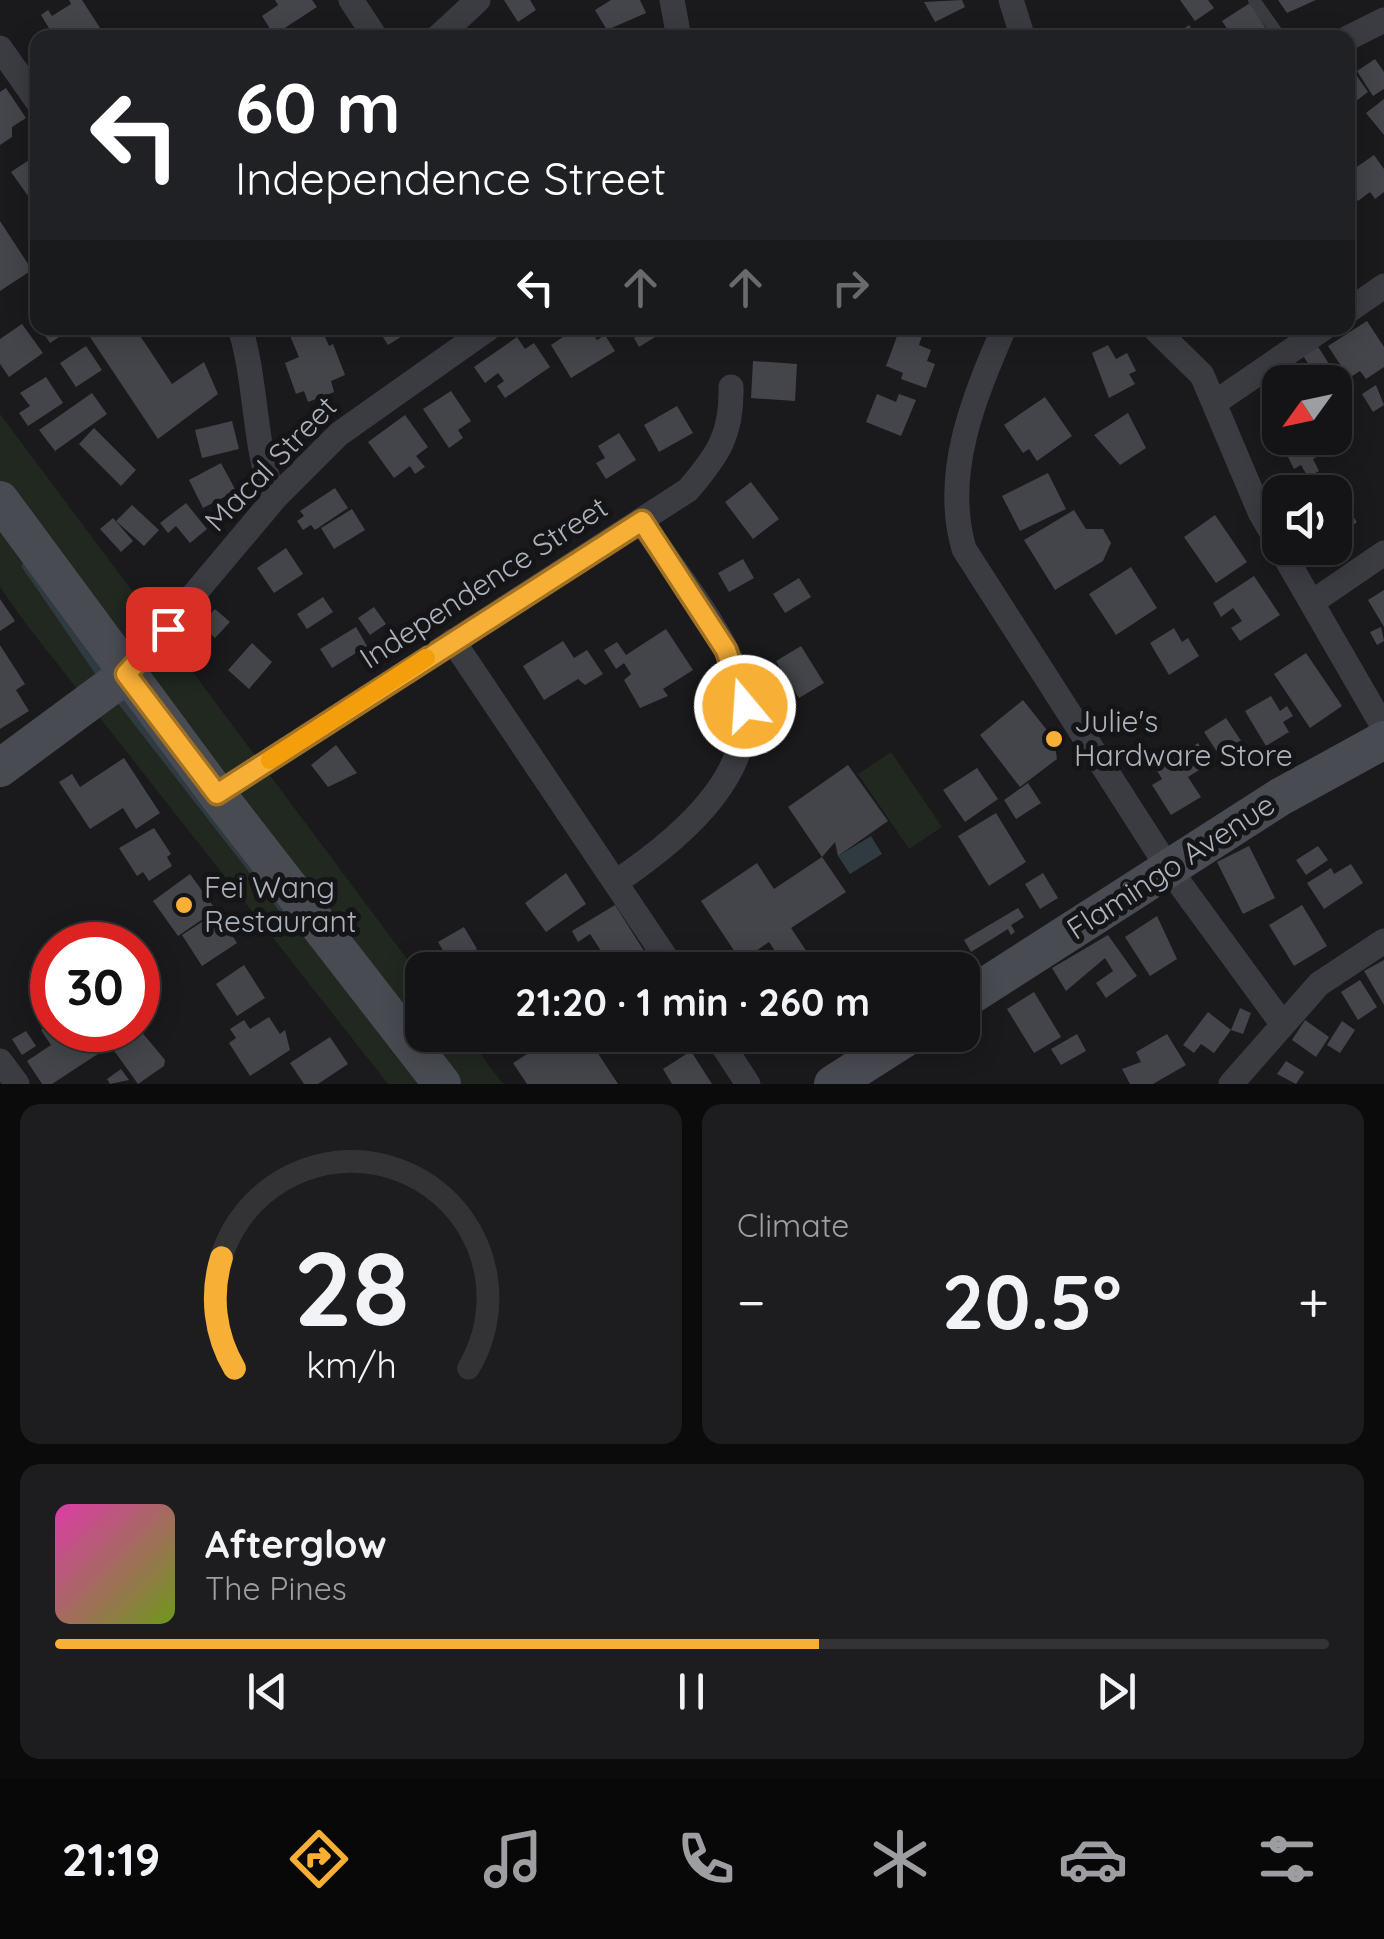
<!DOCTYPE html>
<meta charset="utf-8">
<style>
body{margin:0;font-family:Quicksand,sans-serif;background:#1d1d1f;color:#f1f3f6;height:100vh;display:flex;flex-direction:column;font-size:38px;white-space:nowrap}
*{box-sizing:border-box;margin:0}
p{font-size:32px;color:#9d9ea1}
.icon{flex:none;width:55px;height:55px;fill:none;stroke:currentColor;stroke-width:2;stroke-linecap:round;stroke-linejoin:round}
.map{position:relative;height:1084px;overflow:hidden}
.drawer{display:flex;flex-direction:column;gap:20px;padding:20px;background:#0b0b0c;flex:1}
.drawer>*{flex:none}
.guide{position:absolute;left:30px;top:30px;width:1325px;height:305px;border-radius:20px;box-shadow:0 5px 25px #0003,0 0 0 2px #333335;background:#202124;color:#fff;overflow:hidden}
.needle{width:65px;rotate:237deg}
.fabs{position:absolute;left:1262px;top:365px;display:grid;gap:20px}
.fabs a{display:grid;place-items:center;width:90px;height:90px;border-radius:20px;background:#141416;box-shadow:0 5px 25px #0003,0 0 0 2px #333335;font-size:50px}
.speed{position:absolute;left:30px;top:922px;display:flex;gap:20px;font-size:50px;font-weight:700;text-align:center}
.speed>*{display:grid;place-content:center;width:130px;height:130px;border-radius:50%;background:#141416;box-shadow:0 5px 25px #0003,0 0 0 2px #333335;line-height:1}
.speed .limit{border:15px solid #d22;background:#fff;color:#111}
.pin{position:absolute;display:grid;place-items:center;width:85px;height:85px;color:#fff;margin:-42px;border-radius:20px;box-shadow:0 5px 15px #0006}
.me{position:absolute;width:110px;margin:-55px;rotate:342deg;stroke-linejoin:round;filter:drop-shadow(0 0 8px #0008)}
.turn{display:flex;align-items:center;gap:35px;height:210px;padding:0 40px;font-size:45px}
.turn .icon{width:130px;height:130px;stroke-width:2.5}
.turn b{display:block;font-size:70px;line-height:85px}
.lanes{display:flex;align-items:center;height:95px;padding:0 40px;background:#0003;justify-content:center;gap:50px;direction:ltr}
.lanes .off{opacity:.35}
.big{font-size:75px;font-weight:800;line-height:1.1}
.drawer .card{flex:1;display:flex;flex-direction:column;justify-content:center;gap:15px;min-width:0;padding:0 35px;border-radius:20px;background:#1d1d1f}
.drawer .dial{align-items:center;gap:0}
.dial svg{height:260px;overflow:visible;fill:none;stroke:#333335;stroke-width:7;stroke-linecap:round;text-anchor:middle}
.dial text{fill:#f1f3f6;stroke:none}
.song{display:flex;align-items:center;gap:30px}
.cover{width:120px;height:120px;border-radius:15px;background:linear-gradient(135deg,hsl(320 70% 55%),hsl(80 70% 35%))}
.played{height:10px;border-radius:5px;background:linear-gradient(90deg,#f8af36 60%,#333335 60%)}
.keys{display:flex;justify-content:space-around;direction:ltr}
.heat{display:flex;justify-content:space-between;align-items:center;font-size:55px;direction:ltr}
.drawer .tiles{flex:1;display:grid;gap:20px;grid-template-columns:1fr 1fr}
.card:last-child{grid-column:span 2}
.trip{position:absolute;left:405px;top:952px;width:575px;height:100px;border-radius:20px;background:#141416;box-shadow:0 5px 25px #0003,0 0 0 2px #333335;font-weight:800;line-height:100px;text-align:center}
.tab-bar{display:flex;height:160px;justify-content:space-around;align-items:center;background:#080809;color:#9d9ea1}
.tab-bar .icon{width:70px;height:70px}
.tab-bar .current{color:#f8af36}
.tab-bar b{font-size:45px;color:#f1f3f6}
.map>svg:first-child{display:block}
.green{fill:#202820}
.water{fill:#2f3a41}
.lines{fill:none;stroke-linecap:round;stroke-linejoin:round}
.stream{stroke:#2f3a41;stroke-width:8}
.building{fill:#44454a}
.lane{stroke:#3b3c42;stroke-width:12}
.street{stroke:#3b3c42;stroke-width:25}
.secondary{stroke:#494b52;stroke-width:38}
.route-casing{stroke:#a17223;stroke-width:25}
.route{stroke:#f8af36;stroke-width:18}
.slow{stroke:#f59e0b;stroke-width:18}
.poi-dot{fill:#f8af36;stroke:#151518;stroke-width:4}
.labels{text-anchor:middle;stroke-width:10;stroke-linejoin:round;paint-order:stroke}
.street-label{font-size:30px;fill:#acb2bc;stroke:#151518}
.poi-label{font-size:30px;fill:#acb2bc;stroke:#151518;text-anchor:start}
</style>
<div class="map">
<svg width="1384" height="1084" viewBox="0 0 1384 1084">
<rect width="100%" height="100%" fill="#1a1a1d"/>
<!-- green -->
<path class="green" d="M0,414L422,979V1035H466L503,1084H388L26,624L0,587Z
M891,752L942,827L909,849L858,774Z"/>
<!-- water -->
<path class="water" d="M871,836L882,854L850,874L838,856Z"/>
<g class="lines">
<!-- stream -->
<path class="stream" d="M26,566L103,678
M118,697L296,926"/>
</g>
<!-- building -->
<path class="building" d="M69,0H82L104,34L55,38L41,15L48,10L52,16L71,4Z
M275,0H312L317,7L274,35L262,16L278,5Z
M504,0H530L536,10L518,22Z
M611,0H640L646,13L607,30L595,10Z
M962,0L965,7L935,22L924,2Z
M1180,0H1208L1214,8L1195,21Z
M1278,0H1316L1287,13Z
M1250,3L1272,38H1233L1222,21Z
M1189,25L1197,38H1170Z
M1375,59L1384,72V89L1373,96L1357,71Z
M1350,66L1368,92L1348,107V68Z
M6,88L26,118L12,127V137L0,145V92Z
M1384,99V135L1366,113Z
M38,154V196L31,200L11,172Z
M1374,155L1384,169V192L1375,199L1370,192L1358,201L1348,185V173Z
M0,221L32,270L0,291Z
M1367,321L1384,347V367L1366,379L1360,371L1349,378L1328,346Z
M22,324L43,353L9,377L0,364V339Z
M40,328H73L50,343Z
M84,328H135L172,384L204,362L218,394L158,439Z
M297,328H321L329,346L333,344L345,375L331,381L334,392L308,402L304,391L296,394L285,363L299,357L288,331Z
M377,328H415L388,345Z
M561,328H590L597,340L605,335L615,351L571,378L551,345L566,335Z
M652,328L660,334L639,347L634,338Z
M900,328L923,333L919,345L931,350L927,361L935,364L926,388L901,379L903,373L886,366Z
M517,337L525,349L534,343L550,367L505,398L497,386L504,381L498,373L485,383L474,367Z
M1108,345L1116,359L1127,353L1136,371L1129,374L1135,384L1109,398L1092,353Z
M1317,345L1346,391L1335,398V382H1320L1302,354Z
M86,346L102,370L76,387L60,363Z
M753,361L797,364L795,401L751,398Z
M1294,372L1299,381L1305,377L1309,382H1280V407L1268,389Z
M46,377L63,403L28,426L19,413L30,406L20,393Z
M1376,385L1384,405L1373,412L1362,394Z
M451,391L471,421L458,430L463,438L449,448L423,409Z
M92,393L107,414L55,451L39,430Z
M877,394L896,402L899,394L916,400L901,436L866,422Z
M1045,397L1072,436L1037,461L1029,449L1023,453L1004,425Z
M677,406L693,433L659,452L644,425Z
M1128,413L1146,448L1120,465L1094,435Z
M405,415L428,447L416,456L425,467L415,474L410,466L394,478L368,442Z
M232,421L239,449L202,458L195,430Z
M94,428L136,470L121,486L79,444Z
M619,433L636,460L606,479L596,463L605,458L598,446Z
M1300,438H1324L1330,449L1313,459L1319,471L1308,477L1301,465L1294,469L1283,447Z
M221,463L236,491L203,508L189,480Z
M1048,473L1066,509L1020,531L1002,496Z
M751,482L779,519L753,539L725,502Z
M335,488L348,508L315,530L311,525L303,530L297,521L304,516L300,511Z
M1335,491L1357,522L1335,538Z
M186,503L207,529L190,543L176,526L168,533L160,523Z
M132,505L159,530L144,546L116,521Z
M352,509L365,530L334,549L321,528Z
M1074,510L1086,529H1103L1111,543L1103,561L1055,590L1024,540Z
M1215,515L1247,562L1216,583L1184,537Z
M113,518L133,541L121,552L100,529Z
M286,548L303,574L274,593L257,568Z
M743,559L754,578L729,592L718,573Z
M1131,567L1157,608L1116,635L1089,594Z
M1254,576L1280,615L1240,641L1231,628L1242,621L1233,608L1221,617L1213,603Z
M799,578L811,597L785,613L773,594Z
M1384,590V627L1368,600Z
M323,597L333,612L307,629L297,614Z
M0,599L15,621L0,631Z
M374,607L386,624L370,635L358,618Z
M215,609L230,622L215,638L200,625Z
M356,627L367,646L332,668L320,649Z
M1381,627L1384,641L1377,645L1370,632Z
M1174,628L1182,642L1188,638L1199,656L1169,675L1150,643Z
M666,629L693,670L663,689L668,696L640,708L624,680L631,674L624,663L616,669L604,650L617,642L626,655Z
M563,641L574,658L587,650L603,674L585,685L578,679L544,700L523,666Z
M252,643L272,662L249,689L228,670Z
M0,645L25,684L16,690L29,711L0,729Z
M801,646L824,683L799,698L776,661Z
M1306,653L1342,706L1310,728L1274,674Z
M1271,696L1280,711L1287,706L1293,716L1283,722L1289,732L1266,746L1245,711Z
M1023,700L1054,739L1057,759L1020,787L980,735Z
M1226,718L1249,753L1227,767L1204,732Z
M1198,743L1210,763L1188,777L1201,797L1171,815L1152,785L1162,779L1156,769Z
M336,745L357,773L328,787L311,765Z
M124,758L160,813L136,829L123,808L90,829L59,782L72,774L80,787Z
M848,765L888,821L838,856L835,842L822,857L846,892L791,928L807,952L785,966L769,942L741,961L701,901L757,863L774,889L822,857L788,807Z
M977,768L998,799L965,822L943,790Z
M1028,783L1041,803L1016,819L1004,800Z
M996,813L1026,862L989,886L958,836Z
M154,828L171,854L167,857L172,866L149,881L143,872L137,876L119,848Z
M1249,846L1275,898L1243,914L1217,862Z
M1318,846L1328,860L1306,875L1296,860Z
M1351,864L1363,883L1324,909L1307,883L1331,868L1334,874Z
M566,873L586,904L546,932L525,903Z
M1043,873L1058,898L1040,909L1025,884Z
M190,874L216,910L178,936L153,901Z
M615,905L656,970H601L616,960L612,953L605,957L590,934L578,942L572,931Z
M1302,905L1327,946L1294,966L1269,925Z
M1018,908L1024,917L1011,925L1015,932L1011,935L1008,929L971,952L964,940Z
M217,912L237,943L202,966L182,935Z
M1157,916L1177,959L1150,976L1125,937Z
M464,927L477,949L451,964L438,942Z
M1108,935L1137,976L1106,998L1096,983L1113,971L1105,958L1066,991L1052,968Z
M564,955L575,970H544Z
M52,956V991L44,996L29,972Z
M1384,960V1005L1364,971Z
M244,965L265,998L237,1016L216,984Z
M1360,980L1377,1007L1358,1020L1341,992Z
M1034,992L1061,1037L1034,1053L1007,1009Z
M1240,1008L1251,1013L1243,1034L1231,1030L1214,1053L1201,1044L1194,1053L1183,1045L1208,1012L1231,1030Z
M269,1017L280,1034L285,1030L290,1050L250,1076L229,1043L236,1038L230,1029L244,1020L250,1029Z
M1305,1020L1329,1037L1316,1057L1292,1040Z
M1342,1021L1355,1030L1340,1053L1327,1045Z
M52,1022V1030H95L107,1048L52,1084H42L27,1061L51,1045L41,1030Z
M124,1030H140L165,1060L164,1066L138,1084L110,1045L122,1038L119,1033Z
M26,1031L36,1046L22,1055L12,1039Z
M1077,1034L1086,1051L1061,1065L1051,1049Z
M1167,1034L1186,1065L1153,1084H1130L1122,1069L1141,1062L1136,1052Z
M557,1035H586L618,1084H527L513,1063Z
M636,1035H670L646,1051Z
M750,1035H776L758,1047Z
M819,1035H854L829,1051Z
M330,1037L348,1064L318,1084H304L290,1063Z
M691,1051L712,1084H672L663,1069Z
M1286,1061L1304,1072L1296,1084L1277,1074Z
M121,1069L129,1080L110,1084L107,1079Z"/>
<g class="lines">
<!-- lane -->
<path class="lane" d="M1254,0L1281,38"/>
<!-- street -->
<path class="street" d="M351,0L376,38
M672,0L679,38
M1011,0L1023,38
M437,38L478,0
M1348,38L1384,20
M0,48L38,102
M1348,311L1384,286
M240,328C257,380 254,455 275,498
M1004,328C974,398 942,473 964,549L1169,869L1281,1022
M1154,328L1202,375L1260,512L1280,547
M1216,402L1324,328
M1280,548L1384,728
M1314,601L1384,553
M453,641L674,970
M127,674L275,498L339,434L489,328
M217,794L688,490C719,454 732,434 731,387
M616,882C680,839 769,767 739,679C719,623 674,571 641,521
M716,1035L748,1084
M0,1061L17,1084
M1231,1084L1319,984L1384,941"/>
<!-- secondary -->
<path class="secondary" d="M0,500L217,794L442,1084
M0,768L127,674
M962,1001L1280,797L1384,740
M833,1084L910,1035"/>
</g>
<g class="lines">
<!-- route casing -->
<g class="route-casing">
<path id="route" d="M168,629L126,674L217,794L642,521L726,650L745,706"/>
</g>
<!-- route -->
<use href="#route" class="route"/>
<!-- slow -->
<path class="slow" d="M270,760L426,658"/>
</g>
<!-- markers -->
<g class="poi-dot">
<circle cx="1054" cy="739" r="10"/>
<circle cx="184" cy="905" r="10"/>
</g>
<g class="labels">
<!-- street labels -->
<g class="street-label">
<text transform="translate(271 464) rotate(-46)" y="10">Macal Street</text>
<text transform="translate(484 583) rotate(-33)" y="10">Independence Street</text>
<text transform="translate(1171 867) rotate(-33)" y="10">Flamingo Avenue</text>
</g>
<!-- poi labels -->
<g class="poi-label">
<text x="1074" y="732">Julie's<tspan x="1074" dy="34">Hardware Store</tspan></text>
<text x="204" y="898">Fei Wang<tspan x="204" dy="34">Restaurant</tspan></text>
</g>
</g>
</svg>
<div class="fabs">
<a><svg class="needle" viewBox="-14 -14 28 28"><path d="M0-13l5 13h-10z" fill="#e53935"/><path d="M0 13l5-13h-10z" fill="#9d9ea1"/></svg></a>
<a><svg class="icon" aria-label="sound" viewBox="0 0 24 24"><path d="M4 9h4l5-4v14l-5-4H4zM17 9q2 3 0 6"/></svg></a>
</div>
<div class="speed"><div class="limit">30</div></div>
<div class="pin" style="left:168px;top:629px;background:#d93025"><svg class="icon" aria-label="arrive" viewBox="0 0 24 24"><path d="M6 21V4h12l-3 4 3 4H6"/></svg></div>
<svg class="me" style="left:745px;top:706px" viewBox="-20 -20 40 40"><circle r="17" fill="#f8af36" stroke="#fff" stroke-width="3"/><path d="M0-11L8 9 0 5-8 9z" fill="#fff"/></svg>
<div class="trip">21:20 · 1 min · 260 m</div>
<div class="guide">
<div class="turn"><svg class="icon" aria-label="left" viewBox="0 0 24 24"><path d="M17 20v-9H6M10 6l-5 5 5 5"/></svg><div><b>60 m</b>Independence Street</div></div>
<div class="lanes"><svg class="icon" aria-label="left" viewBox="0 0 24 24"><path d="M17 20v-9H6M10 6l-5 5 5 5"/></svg><svg class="icon off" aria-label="ahead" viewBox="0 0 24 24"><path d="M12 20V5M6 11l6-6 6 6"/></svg><svg class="icon off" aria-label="ahead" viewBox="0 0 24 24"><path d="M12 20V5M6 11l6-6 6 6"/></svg><svg class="icon off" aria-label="right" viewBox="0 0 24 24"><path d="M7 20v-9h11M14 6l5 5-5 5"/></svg></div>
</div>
</div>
<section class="drawer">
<div class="tiles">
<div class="card dial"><svg viewBox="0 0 100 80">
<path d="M14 69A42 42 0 1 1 86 69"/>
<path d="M14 69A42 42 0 0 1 10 35" stroke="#f8af36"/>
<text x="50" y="56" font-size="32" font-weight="700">28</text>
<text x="50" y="72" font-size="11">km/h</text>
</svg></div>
<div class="card"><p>Climate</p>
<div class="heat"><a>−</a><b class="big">20.5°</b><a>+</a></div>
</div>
<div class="card">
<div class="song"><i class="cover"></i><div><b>Afterglow</b><p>The Pines</p></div></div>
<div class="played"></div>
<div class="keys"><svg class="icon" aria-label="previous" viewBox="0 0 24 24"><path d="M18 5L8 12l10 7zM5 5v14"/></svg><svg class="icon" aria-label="pause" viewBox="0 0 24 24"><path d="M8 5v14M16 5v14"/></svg><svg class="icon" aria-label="next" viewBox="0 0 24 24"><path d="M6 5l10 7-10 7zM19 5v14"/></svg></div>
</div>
</div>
</section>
<nav class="tab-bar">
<b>21:19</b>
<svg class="icon current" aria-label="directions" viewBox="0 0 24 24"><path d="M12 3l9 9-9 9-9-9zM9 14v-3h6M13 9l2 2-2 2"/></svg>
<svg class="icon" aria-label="music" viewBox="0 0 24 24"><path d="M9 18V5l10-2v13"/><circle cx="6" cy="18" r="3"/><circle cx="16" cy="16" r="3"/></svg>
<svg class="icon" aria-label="phone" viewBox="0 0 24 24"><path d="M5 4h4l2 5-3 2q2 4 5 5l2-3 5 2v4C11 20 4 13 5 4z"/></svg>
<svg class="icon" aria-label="climate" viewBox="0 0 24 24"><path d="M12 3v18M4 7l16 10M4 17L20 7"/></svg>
<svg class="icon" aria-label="car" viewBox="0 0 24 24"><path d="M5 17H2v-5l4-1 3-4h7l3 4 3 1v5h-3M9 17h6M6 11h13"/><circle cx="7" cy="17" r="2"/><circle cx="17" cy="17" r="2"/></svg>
<svg class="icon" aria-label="filters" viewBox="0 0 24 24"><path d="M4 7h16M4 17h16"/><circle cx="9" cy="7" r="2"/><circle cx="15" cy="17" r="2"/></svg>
</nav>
